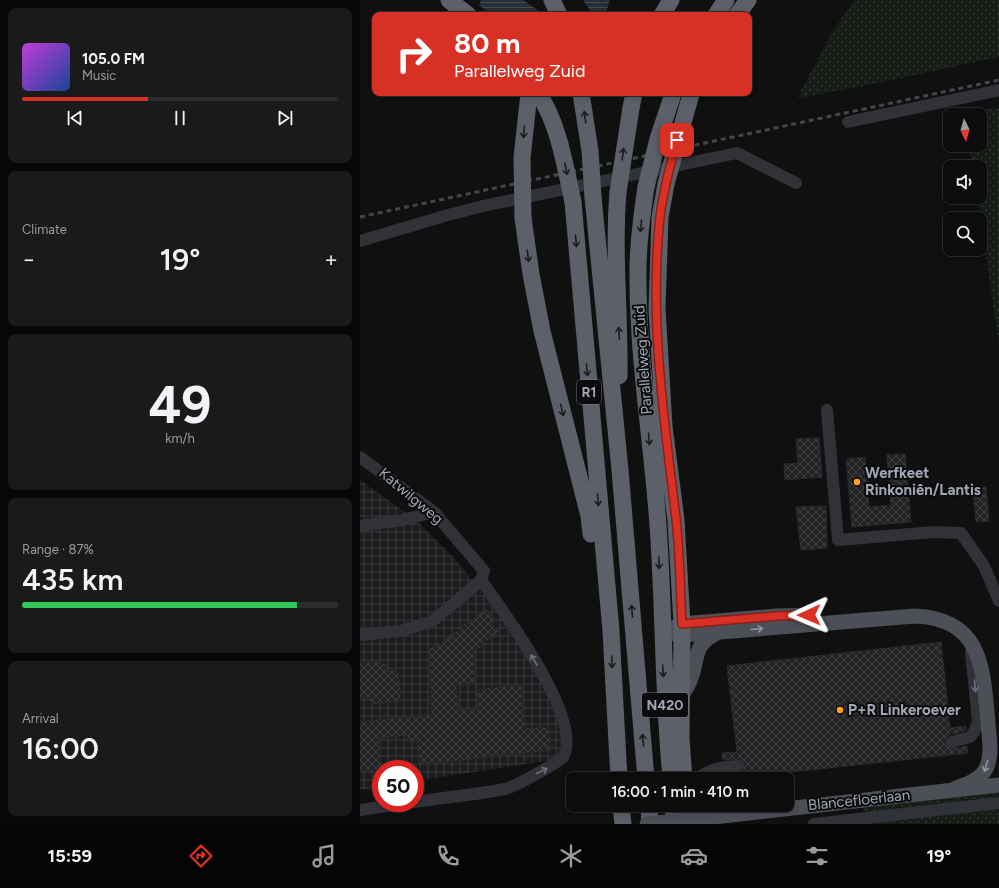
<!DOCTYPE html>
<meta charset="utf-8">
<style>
body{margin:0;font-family:Figtree,sans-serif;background:#1a1a1b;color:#f1f3f6;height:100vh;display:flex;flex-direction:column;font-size:15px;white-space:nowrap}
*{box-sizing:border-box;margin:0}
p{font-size:13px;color:#9a9b9d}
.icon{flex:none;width:22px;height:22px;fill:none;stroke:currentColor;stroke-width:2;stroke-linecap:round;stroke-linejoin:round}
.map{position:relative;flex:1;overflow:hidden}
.drawer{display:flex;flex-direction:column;gap:8px;padding:8px;background:#070707;width:360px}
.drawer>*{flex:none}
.banner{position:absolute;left:12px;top:12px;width:380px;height:84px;border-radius:8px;box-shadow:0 2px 6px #0003,0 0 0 1px #2c2c2e;background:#d93025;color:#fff;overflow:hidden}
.needle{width:26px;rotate:175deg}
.buttons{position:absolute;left:583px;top:108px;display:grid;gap:8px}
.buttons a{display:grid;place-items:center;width:44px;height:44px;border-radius:8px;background:#0c0c0d;box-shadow:0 2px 6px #0003,0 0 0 1px #2c2c2e;font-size:20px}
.speed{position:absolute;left:12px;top:760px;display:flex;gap:8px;font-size:20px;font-weight:700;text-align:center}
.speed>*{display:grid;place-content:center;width:52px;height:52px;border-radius:50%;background:#0c0c0d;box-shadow:0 2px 6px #0003,0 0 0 1px #2c2c2e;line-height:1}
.speed .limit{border:6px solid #d22;background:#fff;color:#111}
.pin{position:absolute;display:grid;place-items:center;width:34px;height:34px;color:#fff;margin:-17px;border-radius:8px;box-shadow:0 2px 6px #0006}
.me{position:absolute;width:44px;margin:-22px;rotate:269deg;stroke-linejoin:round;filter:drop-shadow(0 0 3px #0008)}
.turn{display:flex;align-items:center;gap:14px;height:84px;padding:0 16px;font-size:18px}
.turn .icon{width:52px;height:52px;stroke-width:2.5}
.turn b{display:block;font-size:28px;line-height:34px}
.big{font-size:30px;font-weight:600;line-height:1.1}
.drawer .card{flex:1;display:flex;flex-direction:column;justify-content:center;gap:6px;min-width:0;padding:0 14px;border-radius:8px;background:#1a1a1b}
.drawer .dial{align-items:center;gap:0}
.dial b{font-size:52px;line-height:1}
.song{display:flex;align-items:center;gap:12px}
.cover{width:48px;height:48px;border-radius:6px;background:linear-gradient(135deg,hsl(290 70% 55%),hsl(220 70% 35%))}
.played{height:4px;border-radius:2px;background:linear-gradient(90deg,#d93025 40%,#2c2c2e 40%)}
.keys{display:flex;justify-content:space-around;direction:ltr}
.heat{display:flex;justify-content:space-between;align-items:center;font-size:22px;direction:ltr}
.charge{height:6px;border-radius:3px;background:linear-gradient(90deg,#34c759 87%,#2c2c2e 0)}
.trip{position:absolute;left:206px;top:772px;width:228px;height:40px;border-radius:8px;background:#0c0c0d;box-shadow:0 2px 6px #0003,0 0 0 1px #2c2c2e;font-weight:600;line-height:40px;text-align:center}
.tabs{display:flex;height:64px;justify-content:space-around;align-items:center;background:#050505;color:#9a9b9d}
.tabs .icon{width:28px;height:28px}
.tabs .on{color:#d93025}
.tabs b{font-size:18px;color:#f1f3f6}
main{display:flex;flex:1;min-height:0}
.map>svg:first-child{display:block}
.industrial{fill:url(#industrial-grid)}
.grass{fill:url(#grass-dots)}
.water{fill:url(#water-rules)}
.pier{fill:#101011}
.building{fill:url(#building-cross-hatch);stroke:#292a2e}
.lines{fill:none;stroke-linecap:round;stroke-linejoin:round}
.minor{stroke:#303237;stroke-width:12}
.major{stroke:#4c4f56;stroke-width:15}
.highway{stroke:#5c6068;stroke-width:17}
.rail{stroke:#43464c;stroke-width:3;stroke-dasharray:5 4;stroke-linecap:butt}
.major-bridge{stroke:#4c4f56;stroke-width:15}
.highway-bridge{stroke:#5c6068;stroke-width:17}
.oneway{stroke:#1b1c1e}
.oneway2{stroke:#8e95a1}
.oneway3{stroke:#6d727c}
.route-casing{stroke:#8d1f18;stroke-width:10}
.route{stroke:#d93025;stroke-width:7}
.poi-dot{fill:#ffa21a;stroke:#0b0b0c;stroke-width:1.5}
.labels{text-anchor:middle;stroke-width:4;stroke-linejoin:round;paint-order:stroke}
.shield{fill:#0b0b0c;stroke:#737882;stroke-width:1}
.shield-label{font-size:14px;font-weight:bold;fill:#9fa7b4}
.street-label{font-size:15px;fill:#9fa7b4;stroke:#0b0b0c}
.poi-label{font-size:15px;font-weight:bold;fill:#9fa7b4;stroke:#0b0b0c;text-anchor:start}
</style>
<main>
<section class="drawer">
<div class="card">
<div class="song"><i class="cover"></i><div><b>105.0 FM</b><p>Music</p></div></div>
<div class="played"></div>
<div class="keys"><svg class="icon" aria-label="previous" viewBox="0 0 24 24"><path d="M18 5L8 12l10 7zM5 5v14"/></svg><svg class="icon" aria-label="pause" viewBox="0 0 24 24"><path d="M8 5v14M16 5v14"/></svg><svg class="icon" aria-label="next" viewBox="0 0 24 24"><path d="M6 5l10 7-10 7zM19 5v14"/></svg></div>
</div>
<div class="card"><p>Climate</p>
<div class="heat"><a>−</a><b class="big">19°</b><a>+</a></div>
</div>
<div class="card dial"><b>49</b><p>km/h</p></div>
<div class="card"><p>Range · 87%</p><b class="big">435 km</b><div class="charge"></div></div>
<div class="card"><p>Arrival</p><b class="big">16:00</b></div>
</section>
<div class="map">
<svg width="639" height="824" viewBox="0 0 639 824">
<defs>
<pattern id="industrial-grid" width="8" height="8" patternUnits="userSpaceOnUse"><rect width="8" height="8" fill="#1b1c1e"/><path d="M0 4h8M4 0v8" fill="none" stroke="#393a3c"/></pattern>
<pattern id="grass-dots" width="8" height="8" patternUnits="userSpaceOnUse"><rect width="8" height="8" fill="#161c16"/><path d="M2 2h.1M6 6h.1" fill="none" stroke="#353a36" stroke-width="1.8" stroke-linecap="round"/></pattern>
<pattern id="water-rules" width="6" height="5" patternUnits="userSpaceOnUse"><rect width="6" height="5" fill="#253036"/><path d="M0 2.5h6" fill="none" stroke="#414b51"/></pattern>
<pattern id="building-cross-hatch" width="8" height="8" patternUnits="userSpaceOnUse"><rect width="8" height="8" fill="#232326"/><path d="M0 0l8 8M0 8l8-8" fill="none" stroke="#404043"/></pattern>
</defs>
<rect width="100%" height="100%" fill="#101011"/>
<!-- industrial -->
<path class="industrial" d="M0,480L56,520L94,558L153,630L192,697L205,747L192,760L55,781V769H21V787L0,790Z"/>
<!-- grass -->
<path class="grass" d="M495,0H639V57L494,88L437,98L474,29Z
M639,107V344L617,197H620V167H612L609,145H620V115H604Z
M639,791V824H505L503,806Z"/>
<!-- water -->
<path class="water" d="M121,0H163L179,11L178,15H122L117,11Z
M223,0H250L245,15H233Z"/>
<!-- pier -->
<path class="pier" d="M117,4L128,12L131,15H119L115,11Z"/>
<!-- building -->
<path class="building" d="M459,438L462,477L425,480L424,464L438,463L436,439Z
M545,454L551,522L492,527L486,459L505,457L509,507L531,505L527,455Z
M626,487L629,521L616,522L613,489Z
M466,506L467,548L441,550L436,507Z
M126,609L135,621L133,623L139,631L113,652L116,683L96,686L99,710L119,708L117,690L161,684L166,729L189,727L191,750L59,765L57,741L48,742L47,735L19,738L22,769L0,771V722L72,714L70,697H72L67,650L83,642Z
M581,642L590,728L606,726V730L587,736L585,744L591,749L607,746L608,753L365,779L364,775L382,772L385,766L381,759L363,760L362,753L377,752L367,666Z
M20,661V664H26L27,671L38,670L41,701L11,704V697L0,698V663Z"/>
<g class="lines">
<!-- minor -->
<path class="minor" d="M488,122L639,90
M0,241L88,215L123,206L377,153L436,183
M467,410L478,540L574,532L601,533L624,566L639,601
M0,457L74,512L124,571L121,580L73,621L41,631L0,635
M0,526L42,520L74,512
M592,742L610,737L614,732L618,721L611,653
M338,779C349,768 363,767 378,766
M55,802C85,797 116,795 145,789C154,787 198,763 203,757C225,721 143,611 121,580
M335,805L337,824
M0,810L47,803
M454,824L639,803"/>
<!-- major -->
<path class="major" d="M311,629L322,624L417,616L449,615
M303,632L323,635L555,616C623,619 623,669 628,723C629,738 634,760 623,773C616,782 604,785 594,789
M322,695C325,690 328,686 330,681C339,659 332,645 357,633
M353,817L639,785"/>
<!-- highway -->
<path class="highway" d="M89,0L108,15
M192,0L199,15
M302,15L311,0
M356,15L366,0
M377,15L388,0
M271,108L274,93
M306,184L300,217L297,309L304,426L316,520L322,624L321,738L324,779
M286,187C282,214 278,241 278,269C277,354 292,440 298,525C304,610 303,694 311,779
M258,192C253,254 260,315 259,376
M233,197L260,470L286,779
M213,202L251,631L259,779
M163,218L171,274L182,331L229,516L231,534
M261,805L263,824
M289,805L290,824
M313,805L315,824
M326,805L327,824"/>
<!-- rail -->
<path class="rail" d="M0,217L639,80"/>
<!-- major-bridge -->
<path class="major-bridge" d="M287,824L353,817"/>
<!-- highway-bridge -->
<path class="highway-bridge" d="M178,93C199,124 205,166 213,202
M221,93L230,151L233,197
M306,184L331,94
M286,187L298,139L312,97
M258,192L271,108
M163,218L162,158L169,93"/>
</g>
<!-- one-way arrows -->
<defs><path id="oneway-shaft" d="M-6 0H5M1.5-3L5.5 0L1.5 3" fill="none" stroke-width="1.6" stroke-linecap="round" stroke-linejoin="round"/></defs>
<g class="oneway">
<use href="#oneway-shaft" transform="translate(225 117) rotate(-98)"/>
<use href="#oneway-shaft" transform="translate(164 132) rotate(94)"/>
<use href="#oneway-shaft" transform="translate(263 154) rotate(-82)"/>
<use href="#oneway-shaft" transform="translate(206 169) rotate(79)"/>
<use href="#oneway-shaft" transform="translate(281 226) rotate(95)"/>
<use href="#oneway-shaft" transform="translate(216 241) rotate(85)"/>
<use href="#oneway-shaft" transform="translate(168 256) rotate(83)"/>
<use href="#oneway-shaft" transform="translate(259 333) rotate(-93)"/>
<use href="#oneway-shaft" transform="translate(227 370) rotate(85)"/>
<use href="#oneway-shaft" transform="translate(202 410) rotate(76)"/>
<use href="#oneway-shaft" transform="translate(289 439) rotate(85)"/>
<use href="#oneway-shaft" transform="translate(238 500) rotate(85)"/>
<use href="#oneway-shaft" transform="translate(299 563) rotate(88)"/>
<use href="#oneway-shaft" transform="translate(272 611) rotate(-95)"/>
<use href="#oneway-shaft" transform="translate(252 662) rotate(88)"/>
<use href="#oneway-shaft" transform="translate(303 671) rotate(87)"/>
<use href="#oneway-shaft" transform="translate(283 740) rotate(-95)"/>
</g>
<g class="oneway2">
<use href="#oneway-shaft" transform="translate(397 629) rotate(-5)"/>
<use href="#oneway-shaft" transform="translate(626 766) rotate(107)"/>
</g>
<g class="oneway3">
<use href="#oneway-shaft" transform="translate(174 660) rotate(-120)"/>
<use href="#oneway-shaft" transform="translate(615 686) rotate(85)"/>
<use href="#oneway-shaft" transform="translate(182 771) rotate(-25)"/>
</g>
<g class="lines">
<!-- route casing -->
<g class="route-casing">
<path id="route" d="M317,140C310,166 303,191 300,217C289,317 304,419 316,518C320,553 320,589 322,624L417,616L449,615"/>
</g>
<!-- route -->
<use href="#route" class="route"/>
</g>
<!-- markers -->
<g class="poi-dot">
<circle cx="497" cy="482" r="4"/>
<circle cx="480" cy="710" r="4"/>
</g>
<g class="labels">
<!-- shield labels -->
<g class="shield">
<rect x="217" y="380" width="24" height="24" rx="3"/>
<rect x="282" y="693" width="46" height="24" rx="3"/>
</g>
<g class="shield-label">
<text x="229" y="397">R1</text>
<text x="305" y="710">N420</text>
</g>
<!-- street labels -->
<g class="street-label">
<text transform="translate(283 360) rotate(-94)" y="5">Parallelweg Zuid</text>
<text transform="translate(51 496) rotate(40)" y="5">Katwilgweg</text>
<text transform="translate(499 800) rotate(-6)" y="5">Blancefloerlaan</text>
</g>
<!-- poi labels -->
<g class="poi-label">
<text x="505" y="478">Werfkeet<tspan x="505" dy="17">Rinkoniên/Lantis</tspan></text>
<text x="488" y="715">P+R Linkeroever</text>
</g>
</g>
</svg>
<div class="buttons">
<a><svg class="needle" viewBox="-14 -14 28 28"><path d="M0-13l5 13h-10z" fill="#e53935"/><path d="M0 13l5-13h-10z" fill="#9a9b9d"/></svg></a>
<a><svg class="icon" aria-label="sound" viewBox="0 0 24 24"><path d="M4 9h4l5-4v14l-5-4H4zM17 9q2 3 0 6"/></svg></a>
<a><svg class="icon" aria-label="search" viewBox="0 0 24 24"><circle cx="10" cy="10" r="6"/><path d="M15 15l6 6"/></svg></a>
</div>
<div class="speed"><div class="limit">50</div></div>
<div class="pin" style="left:317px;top:140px;background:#d93025"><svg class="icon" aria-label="arrive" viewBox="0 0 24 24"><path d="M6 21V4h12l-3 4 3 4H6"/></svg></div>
<svg class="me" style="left:449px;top:615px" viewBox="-20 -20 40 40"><path d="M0-17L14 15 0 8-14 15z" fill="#d93025" stroke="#fff" stroke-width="4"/></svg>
<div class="trip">16:00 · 1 min · 410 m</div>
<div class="banner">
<div class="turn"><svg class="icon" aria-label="right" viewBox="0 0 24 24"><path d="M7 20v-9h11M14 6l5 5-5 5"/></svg><div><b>80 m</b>Parallelweg Zuid</div></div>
</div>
</div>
</main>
<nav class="tabs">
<b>15:59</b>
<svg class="icon on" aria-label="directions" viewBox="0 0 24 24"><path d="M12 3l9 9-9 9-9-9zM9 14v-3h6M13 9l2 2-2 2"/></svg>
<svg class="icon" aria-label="music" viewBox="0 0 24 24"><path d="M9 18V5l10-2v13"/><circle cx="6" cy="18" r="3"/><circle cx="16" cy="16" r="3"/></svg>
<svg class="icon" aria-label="phone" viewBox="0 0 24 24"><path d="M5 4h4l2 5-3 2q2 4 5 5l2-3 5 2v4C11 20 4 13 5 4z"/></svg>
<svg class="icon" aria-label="climate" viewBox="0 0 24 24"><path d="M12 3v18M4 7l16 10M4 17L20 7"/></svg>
<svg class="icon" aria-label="car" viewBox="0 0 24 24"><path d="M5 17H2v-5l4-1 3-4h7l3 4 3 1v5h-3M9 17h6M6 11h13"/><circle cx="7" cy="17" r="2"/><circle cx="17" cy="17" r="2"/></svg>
<svg class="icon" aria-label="filters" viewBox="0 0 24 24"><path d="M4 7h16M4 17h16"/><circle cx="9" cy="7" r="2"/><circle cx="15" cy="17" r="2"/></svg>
<b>19°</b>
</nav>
